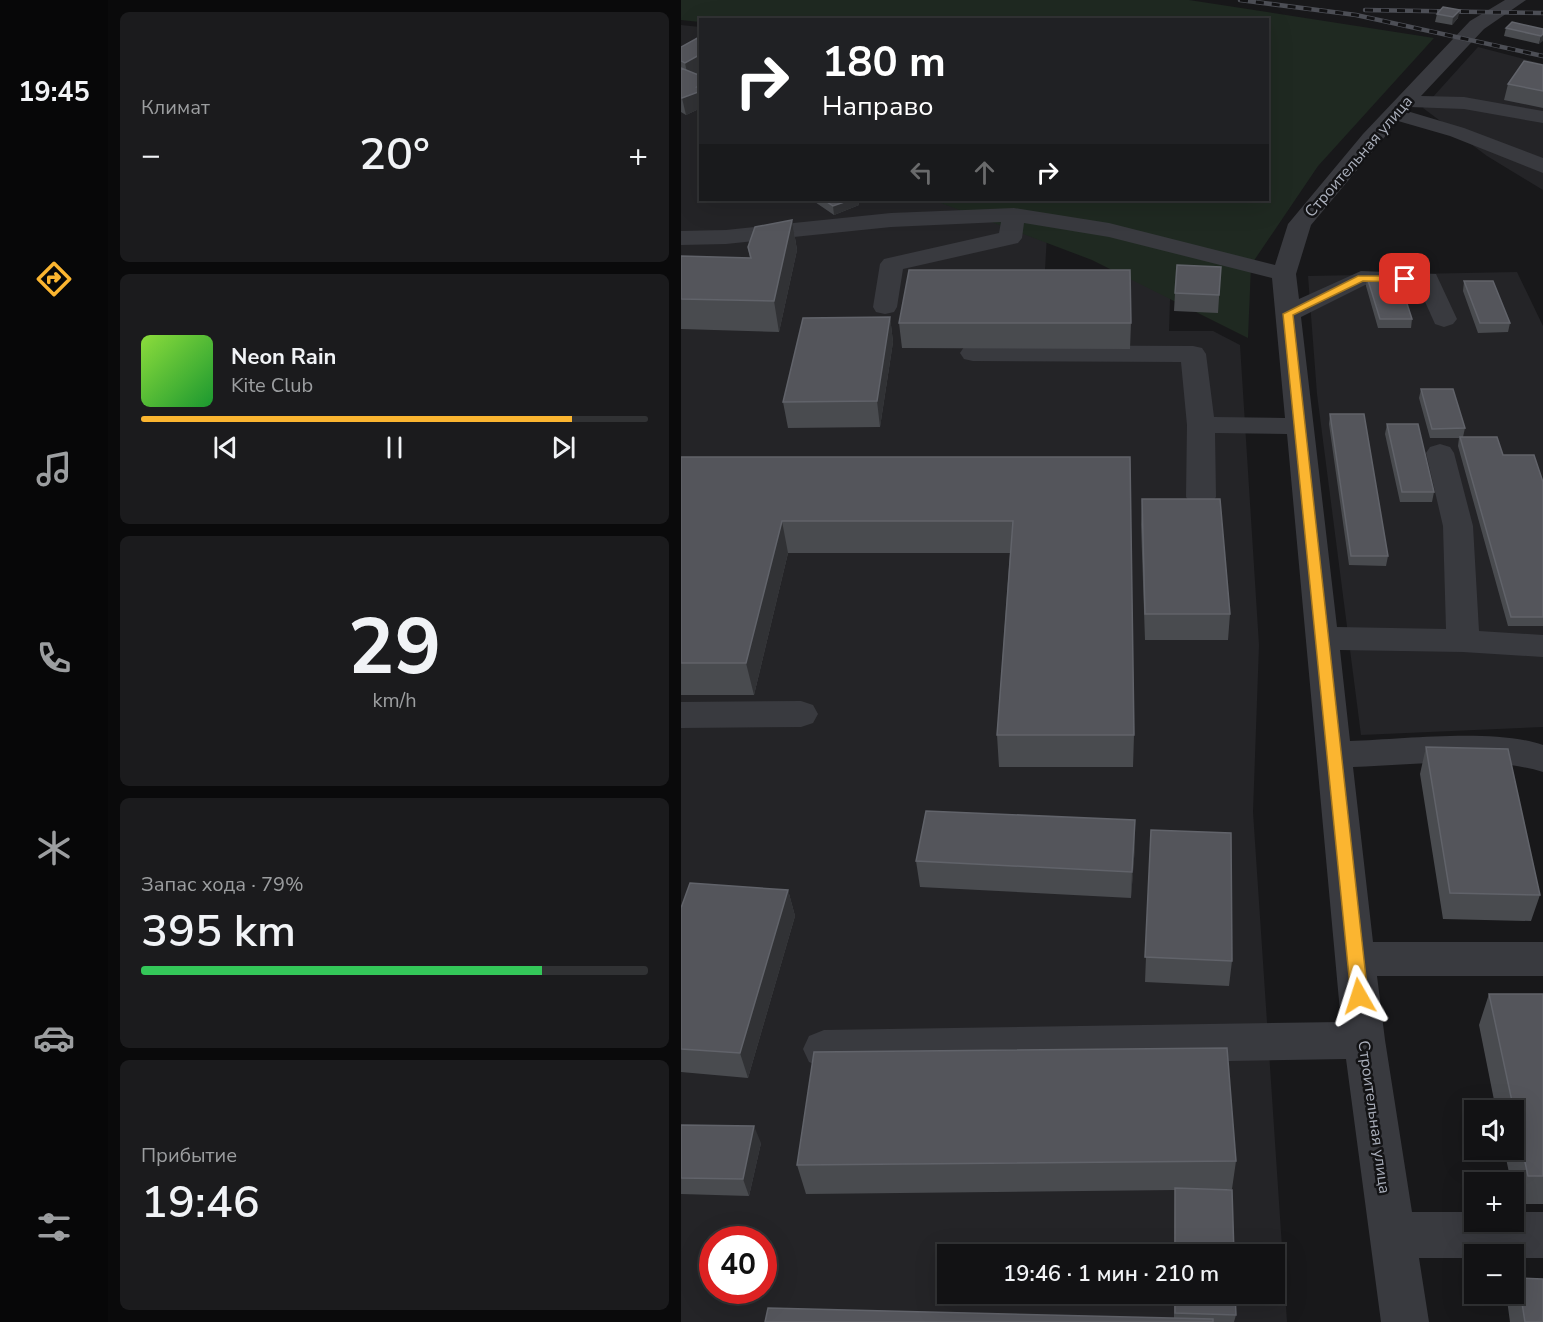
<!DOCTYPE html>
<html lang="ru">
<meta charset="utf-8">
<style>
body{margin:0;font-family:"Nunito Sans",sans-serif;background:#1b1b1d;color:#f1f3f6;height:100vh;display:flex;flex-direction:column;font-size:22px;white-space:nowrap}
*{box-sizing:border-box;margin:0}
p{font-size:20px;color:#9c9ea0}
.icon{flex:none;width:33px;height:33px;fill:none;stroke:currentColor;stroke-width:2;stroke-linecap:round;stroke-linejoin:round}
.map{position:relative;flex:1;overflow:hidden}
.details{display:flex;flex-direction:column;gap:12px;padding:12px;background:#0a0a0b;width:573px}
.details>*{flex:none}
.banner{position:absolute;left:18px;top:18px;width:570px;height:183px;border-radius:0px;box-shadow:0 6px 24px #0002,0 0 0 2px #313234;background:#202124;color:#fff;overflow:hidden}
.fabs{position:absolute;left:783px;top:1100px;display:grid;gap:12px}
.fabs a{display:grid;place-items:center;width:60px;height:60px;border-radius:0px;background:#121214;box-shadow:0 6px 24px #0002,0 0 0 2px #313234;font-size:30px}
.speed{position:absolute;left:18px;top:1226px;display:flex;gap:12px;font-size:30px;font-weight:700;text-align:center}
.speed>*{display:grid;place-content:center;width:78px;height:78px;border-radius:50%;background:#121214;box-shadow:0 6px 24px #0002,0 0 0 2px #313234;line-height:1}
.speed .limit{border:9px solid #d22;background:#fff;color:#111}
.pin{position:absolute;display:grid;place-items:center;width:51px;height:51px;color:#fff;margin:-26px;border-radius:12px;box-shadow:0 3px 9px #0006}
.me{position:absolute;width:66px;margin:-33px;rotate:354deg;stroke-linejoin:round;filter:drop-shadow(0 0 4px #0008)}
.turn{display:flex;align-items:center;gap:21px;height:126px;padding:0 24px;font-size:27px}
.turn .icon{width:78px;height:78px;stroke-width:2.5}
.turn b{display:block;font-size:42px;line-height:51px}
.lanes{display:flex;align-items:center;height:57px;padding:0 24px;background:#0003;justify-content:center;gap:30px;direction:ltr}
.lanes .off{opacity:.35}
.big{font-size:45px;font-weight:600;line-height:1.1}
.details .widget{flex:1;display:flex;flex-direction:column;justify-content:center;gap:9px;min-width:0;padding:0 21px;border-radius:9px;background:#1b1b1d}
.details .dial{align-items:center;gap:0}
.dial b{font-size:78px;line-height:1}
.song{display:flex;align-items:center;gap:18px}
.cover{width:72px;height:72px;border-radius:9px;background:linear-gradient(135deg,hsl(90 70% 55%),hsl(130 70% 35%))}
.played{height:6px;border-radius:3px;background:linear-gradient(90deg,#fbb530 85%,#313234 85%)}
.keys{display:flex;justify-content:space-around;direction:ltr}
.heat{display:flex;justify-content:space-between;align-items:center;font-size:33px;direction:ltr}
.charge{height:9px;border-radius:4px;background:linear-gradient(90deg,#34c759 79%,#313234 0)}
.trip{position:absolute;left:256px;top:1244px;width:348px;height:60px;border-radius:0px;background:#121214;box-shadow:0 6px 24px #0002,0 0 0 2px #313234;font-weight:600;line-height:60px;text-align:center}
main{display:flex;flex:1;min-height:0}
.tabs{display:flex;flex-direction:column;width:108px;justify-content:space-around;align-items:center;background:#070708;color:#9c9ea0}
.tabs .icon{width:42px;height:42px}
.tabs .current{color:#fbb530}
.tabs b{font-size:27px;color:#f1f3f6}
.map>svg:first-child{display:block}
.built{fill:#242427;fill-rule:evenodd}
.green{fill:#1f2921}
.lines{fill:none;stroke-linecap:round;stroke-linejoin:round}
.minor{fill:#393a3f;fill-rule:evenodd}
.rail-casing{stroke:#4c4e55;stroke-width:4.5}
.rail{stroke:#131315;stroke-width:3;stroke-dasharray:8;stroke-linecap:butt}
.wall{fill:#494b4f}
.shaded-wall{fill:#313235}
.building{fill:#54555b;stroke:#61636a;stroke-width:1.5}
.route{fill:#fbb530;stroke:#a3761f;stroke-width:1.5}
.labels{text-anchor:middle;stroke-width:5;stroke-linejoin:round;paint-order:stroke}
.street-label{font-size:16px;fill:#aaafbb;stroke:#131315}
</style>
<main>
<nav class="tabs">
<b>19:45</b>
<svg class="icon current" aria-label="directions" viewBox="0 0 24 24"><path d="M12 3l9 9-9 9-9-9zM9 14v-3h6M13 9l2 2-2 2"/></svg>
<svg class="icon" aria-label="music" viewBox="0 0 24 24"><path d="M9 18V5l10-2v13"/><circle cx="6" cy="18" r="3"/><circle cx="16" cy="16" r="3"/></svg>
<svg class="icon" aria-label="phone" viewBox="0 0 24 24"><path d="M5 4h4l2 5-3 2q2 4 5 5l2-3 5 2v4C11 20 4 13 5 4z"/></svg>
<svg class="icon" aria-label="climate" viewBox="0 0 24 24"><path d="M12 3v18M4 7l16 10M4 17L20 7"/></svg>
<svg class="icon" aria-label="car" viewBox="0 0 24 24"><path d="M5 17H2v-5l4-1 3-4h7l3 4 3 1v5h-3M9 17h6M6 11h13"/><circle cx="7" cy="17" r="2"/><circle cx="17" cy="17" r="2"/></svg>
<svg class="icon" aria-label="filters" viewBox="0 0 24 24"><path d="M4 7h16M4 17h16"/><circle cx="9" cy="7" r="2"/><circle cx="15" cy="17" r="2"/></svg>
</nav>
<section class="details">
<div class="widget"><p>Климат</p>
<div class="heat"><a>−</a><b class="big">20°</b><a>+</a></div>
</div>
<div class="widget">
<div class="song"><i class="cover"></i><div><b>Neon Rain</b><p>Kite Club</p></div></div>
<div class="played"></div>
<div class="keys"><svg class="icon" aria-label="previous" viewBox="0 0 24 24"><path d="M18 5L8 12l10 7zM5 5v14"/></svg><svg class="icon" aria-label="pause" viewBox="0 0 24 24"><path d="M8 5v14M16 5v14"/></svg><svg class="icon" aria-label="next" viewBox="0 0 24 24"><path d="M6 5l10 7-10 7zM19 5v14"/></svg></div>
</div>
<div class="widget dial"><b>29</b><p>km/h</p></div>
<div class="widget"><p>Запас хода · 79%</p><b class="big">395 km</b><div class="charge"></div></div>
<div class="widget"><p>Прибытие</p><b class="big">19:46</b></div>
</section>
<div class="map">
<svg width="862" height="1322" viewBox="0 0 862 1322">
<rect width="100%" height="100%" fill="#18181a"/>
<!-- built -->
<path class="built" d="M0,25L19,27L20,200H368L364,270H490L488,331H532L559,345L578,645L572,812L606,1322H0ZM32,1239H82V1290H32ZM267,1254H594V1293H267Z
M797,47L862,64V190L806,156L742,108Z
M836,272L862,326V727L680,735L636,394L627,276Z"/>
<!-- green -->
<path class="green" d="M0,0H508L753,38L637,166L570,265L567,338L411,260L260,203L258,200H586V20H20L19,22L0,20Z"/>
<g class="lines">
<!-- minor -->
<path class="minor" d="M824,0H845L803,29L740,96L783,97L862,111V123L783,109L729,107L726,111L783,128L862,158V173L769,136L717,121L630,225L615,274L618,299L680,271L755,274L776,319L772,324L763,327L754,324L737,286L684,285L620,317L656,627L765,629L762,526L745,453L749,447L759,444L769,447L773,453L792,526L798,631L862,635V657L782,652L659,650L669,741C723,739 813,728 862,745V772C807,755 731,765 672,767L692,942H862V976H696L704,1040L731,1212H794V1221H832V1212H862V1258H832V1254H794V1258H738L748,1322H700L665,1059L143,1068L128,1062L122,1049L128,1036L143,1030L660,1022L606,434L534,433L535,497L530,503L520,506L510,503L505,497L506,425L500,362L292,361L283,359L279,353L283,347L292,345L512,346L521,348L525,354L533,417L604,418L591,278L428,237L343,223L341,238L337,243L222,269L216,307L213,312L204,314L195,312L192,307L199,264L203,259L318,233L320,222L210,227L45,244L0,245V231L45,230L210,213L333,208L428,223L594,265L607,224L682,134L789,21Z
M120,701L132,705L137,714L132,723L120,727L0,728V702Z"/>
<!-- rail casing -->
<g class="rail-casing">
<path id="rail" d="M559,0L675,15L862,56
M684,10L862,13"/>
</g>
<!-- rail -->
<use href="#rail" class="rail"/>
</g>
<!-- wall -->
<path class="wall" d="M756,14L777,18L771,25L754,22Z
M825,28L862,29L858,44L823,36Z
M20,36V71L15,74L20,76V108L5,115L0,112V47Z
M862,65V108L823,100L827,84Z
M131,200H177L178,205L153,215Z
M111,220L116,250L98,332L0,329V256L69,258L67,247Z
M540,267L537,313L493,311L494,293Z
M686,277L731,319L730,328H697L685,286Z
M783,281L829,323L827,332L797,333L782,291Z
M209,317L212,342L199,427L107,428L102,402Z
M218,323H450L449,349L221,348Z
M740,389L784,428L782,437L862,482V626H827L777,446L778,438H749L738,398Z
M649,414L707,556L705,566L668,565L648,424Z
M706,424L753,492L751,502H719L704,434Z
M0,457H449L453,735L452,767H318L316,735L329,553H107L73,695H0Z
M461,499L549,614L547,640H464L460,525Z
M745,747L859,895L850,921L762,919L739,774Z
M470,830L551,961L548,986L464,982Z
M454,846L450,898L239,887L235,861Z
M107,890L114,916L67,1078L0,1072V908Z
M808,994H862V1204H834L832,1196V1182H830L823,1149H832V1110H815L798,1025Z
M0,1125L80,1143L68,1196L0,1194Z
M555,1161L551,1189H538L553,1254H493L494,1190L125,1194L116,1165Z
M837,1278L862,1322H829L826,1300L829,1293H832V1286Z
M493,1293H554L555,1315L553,1322H84L493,1318Z"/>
<!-- shaded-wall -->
<path class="shaded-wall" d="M779,10L777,18L771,25L772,17Z
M862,34V41L858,44L860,36Z
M20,54V71L7,78L4,63Z
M20,85V108L5,115L1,98L16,87Z
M169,200H177L178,205L153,215L152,206Z
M111,220L116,250L98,332L93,301Z
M209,317L212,342L199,427L196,401Z
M101,521L107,553L73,695L65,663Z
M454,820V846L450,898L451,872Z
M107,890L114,916L67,1078L59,1053Z
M73,1126L80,1143L68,1196L62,1179Z"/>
<!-- building -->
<path class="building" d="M762,7L779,10L772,17L756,14Z
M831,22L862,29V34L860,36L825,28Z
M20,36V54L4,63L0,61V47Z
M843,61L862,65V91L827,84Z
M0,68L20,76V85L16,87L20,88V91L1,98H0Z
M143,200H169L152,206Z
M111,220L93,301L0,299V256L70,258L67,247L74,227Z
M496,265L540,267L538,295L494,293Z
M228,270H449L450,323H218Z
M717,276L731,319H699L686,277Z
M783,281H812L829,323H799Z
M209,317L196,401L102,402L122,318Z
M740,389H772L784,428L751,429Z
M649,414H683L707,556H670Z
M706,424H737L753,492H721Z
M779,437H816L822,455H853L862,482V617H830Z
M0,457H449L453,735H316L332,521H101L65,663H0Z
M461,499H539L549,614H464Z
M745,747L827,749L859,895L769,893Z
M245,811L454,820L451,872L235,861Z
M470,830L550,833L551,961L464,957Z
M9,883L107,890L59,1053L0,1049V908Z
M808,994H862V1176H847Z
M546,1048L555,1161L116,1165L133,1052Z
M0,1125L73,1126L62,1179L0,1178Z
M494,1188L551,1190L553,1254H494Z
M837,1278L862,1279V1322H844Z
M494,1293H554L555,1315L494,1313Z
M87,1308L532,1319V1322H84Z"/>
<!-- route -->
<path class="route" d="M677,276H724L729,279L724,282L682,281L612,315L687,996L684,1001L678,1004L672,1001L670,996L602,314Z"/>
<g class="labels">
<!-- street labels -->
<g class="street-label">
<text transform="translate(677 156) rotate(-49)" y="6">Строительная улица</text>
<text transform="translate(694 1117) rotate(82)" y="6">Строительная улица</text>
</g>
</g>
</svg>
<div class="fabs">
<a><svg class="icon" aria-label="sound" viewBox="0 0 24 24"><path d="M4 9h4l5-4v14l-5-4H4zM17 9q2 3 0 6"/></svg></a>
<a>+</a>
<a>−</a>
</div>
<div class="speed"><div class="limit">40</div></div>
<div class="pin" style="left:724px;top:279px;background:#d93025"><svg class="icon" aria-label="arrive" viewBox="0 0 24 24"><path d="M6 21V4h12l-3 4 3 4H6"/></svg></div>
<svg class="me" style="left:678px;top:996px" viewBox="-20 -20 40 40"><path d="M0-17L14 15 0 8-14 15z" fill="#fbb530" stroke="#fff" stroke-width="4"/></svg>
<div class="trip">19:46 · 1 мин · 210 m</div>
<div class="banner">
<div class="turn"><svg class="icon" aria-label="right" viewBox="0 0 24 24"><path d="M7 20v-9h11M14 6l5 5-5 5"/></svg><div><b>180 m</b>Направо</div></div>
<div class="lanes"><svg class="icon off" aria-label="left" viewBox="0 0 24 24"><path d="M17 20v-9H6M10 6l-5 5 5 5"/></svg><svg class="icon off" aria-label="ahead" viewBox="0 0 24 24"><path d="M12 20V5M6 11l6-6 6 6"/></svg><svg class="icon" aria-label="right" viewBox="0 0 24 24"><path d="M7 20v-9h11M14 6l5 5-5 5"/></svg></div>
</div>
</div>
</main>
